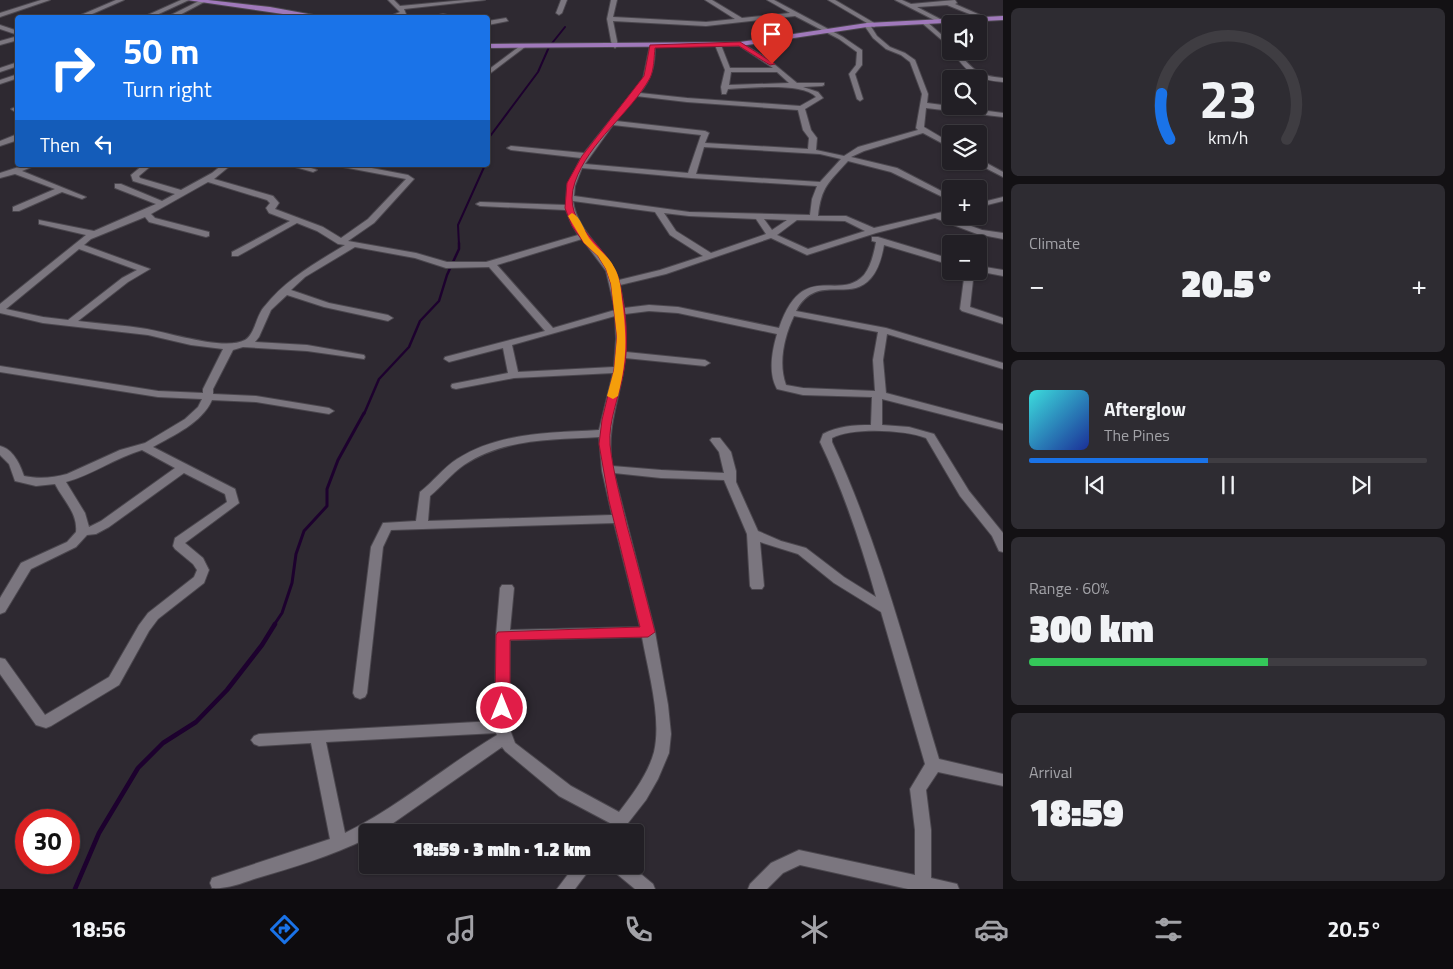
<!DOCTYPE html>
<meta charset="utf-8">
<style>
body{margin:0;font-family:"Titillium Web",sans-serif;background:#2e2c32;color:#f1f3f6;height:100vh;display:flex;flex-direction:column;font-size:19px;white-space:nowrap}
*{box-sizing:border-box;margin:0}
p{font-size:16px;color:#a2a2a7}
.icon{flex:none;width:28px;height:28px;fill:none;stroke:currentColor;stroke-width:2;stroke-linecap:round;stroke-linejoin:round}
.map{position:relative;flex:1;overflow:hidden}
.side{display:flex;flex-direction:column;gap:8px;padding:8px;background:#131114;width:450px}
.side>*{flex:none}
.hud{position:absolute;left:15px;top:15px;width:475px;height:152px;border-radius:5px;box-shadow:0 1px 4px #0004,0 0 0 1px #3f3d42;background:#1a73e8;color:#fff;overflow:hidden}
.fabs{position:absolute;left:942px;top:15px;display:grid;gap:10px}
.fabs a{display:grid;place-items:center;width:45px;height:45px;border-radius:5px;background:#221f25;box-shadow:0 1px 4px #0004,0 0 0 1px #3f3d42;font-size:25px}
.speed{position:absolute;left:15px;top:809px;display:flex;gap:10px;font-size:25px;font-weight:700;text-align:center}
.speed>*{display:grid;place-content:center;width:65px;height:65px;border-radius:50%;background:#221f25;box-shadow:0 1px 4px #0004,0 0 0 1px #3f3d42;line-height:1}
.speed .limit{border:8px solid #d22;background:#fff;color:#111}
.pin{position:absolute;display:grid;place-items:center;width:42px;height:42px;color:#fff;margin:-51px -21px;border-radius:50% 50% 50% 0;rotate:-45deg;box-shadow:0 0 5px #0007}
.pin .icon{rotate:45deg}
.me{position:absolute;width:55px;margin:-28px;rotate:0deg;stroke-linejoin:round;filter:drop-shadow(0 0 4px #0008)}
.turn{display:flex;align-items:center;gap:18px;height:105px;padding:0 25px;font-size:22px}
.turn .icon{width:65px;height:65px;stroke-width:2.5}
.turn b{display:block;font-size:35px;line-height:42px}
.then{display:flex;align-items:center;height:48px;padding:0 25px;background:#0003;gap:10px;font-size:19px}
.big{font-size:38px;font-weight:800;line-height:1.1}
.side .widget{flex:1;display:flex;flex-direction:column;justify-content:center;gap:8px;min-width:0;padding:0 18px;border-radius:8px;background:#2e2c32}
.side .dial{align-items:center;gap:0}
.dial svg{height:130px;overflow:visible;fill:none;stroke:#3f3d42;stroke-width:7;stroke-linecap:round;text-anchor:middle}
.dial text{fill:#f1f3f6;stroke:none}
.song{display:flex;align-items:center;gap:15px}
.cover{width:60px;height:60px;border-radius:8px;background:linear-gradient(135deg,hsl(180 70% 55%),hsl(230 70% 35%))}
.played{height:5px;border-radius:2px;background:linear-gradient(90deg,#1a73e8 45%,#3f3d42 45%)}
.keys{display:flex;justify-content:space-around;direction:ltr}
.heat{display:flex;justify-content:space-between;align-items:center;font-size:28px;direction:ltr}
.charge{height:8px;border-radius:4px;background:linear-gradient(90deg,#34c759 60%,#3f3d42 0)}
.trip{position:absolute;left:359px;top:824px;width:285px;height:50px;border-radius:5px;background:#221f25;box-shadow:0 1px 4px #0004,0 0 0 1px #3f3d42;font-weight:800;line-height:50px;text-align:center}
.tabs{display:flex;height:80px;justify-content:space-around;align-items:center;background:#0e0c0f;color:#a2a2a7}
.tabs .icon{width:35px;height:35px}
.tabs .on{color:#1a73e8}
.tabs b{font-size:22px;color:#f1f3f6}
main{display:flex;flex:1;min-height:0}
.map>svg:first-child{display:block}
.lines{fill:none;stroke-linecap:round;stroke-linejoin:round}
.stream-far3{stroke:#1d012e;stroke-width:2}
.stream-far2{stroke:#1d012e;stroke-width:2.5}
.stream-far1{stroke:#1d012e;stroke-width:3}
.stream{stroke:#1d012e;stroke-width:4.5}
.minor-casing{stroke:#4b474e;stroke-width:2}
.major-casing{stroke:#4b474e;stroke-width:2}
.minor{fill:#7b767f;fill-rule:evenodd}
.major{fill:#a079bb;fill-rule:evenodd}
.route{fill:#e11d48;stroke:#92132f}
.slow{fill:#f59e0b}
</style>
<main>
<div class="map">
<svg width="1003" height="889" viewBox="0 0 1003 889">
<rect width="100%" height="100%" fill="#2e2931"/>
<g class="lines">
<!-- stream-far3 -->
<path class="stream-far3" d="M488,139L538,72L549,47L565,27
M459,245L458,225L485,165"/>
<!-- stream-far2 -->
<path class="stream-far2" d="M364,414L379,379L409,347L420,321L439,301L447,275L459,249V243"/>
<!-- stream-far1 -->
<path class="stream-far1" d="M274,625L282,613L292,583L296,554L304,531L327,506V489L338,460L364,413"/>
<!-- stream -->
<path class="stream" d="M75,889L99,833L138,768L163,743L196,722L227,690L262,645L275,624"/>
<!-- minor casing -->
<g class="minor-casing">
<path id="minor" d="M41,0H50L0,17V13Z
M116,0H124L83,18H74Z
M181,0H189L150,18H141Z
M201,0L206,1L174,18H165Z
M388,0H394L400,6L465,0H485L404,9L406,14L396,18H386L400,12Z
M561,0H567L562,13L559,15L556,13Z
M611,0H617L613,17L706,22L735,19L705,0H712L742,18L790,13L767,0H774L843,37L862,50V65L855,74L863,99L860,101L857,99L849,74L856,65L857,52L839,39L795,16L706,26L613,21L618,46L615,48L612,46L607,19Z
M828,0H835L876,24L877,25L874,27L870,25L877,36L890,47L905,53L915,60L928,94L927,103L1003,113V117L926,108L924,127L951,143V148L923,133L864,151L851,157L897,168L951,196V201L891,172L848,161C829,182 821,187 818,216H846L874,228L951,210V214L944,216L982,230L1003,233V239L977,234L935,218L876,233L807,255L771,238L666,274L620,285L624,308L649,305L678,307L779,328C803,258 838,303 864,275C871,266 874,253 876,242L872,241V237H878L951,259V265L884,245C882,256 879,269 871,278C849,304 817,272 796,311L886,328L1003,363V369L887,334L883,360L886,393L1003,424V430L882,399V425L909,427L934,434L969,491L1003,533V552L999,551L992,536L960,496L926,438C905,430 853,427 832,438V442C879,543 907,653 939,759L1003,774V786L938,772L926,790L931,830V878L957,884L959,889H908L800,865L783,873L767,889H748L750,884L771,863L799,850L915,875V830L910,789L925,764L881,612L834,583L798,554L760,542L764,586L762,589H752L750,586L747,534L724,480L661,478L614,473L655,632L668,705L671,734L669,753L658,779L646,800L621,832H604L610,823L559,796L505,751L502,747L389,826L377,832H368V838C331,856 292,868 254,879C240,884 226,889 212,888L210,883L212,878L330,839L311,743L259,746L254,744L251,740L254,736L259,734L495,721L496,635L500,588L502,585H512L514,588L510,630L640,627L614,523L391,530L383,547L367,693L365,697L360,699L355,697L353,693L371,547L383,523L416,521L420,492C433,482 443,468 457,459C500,432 550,433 599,430L613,373L514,378L456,389L452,388L451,386L452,384L508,373L503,348L449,362L444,359L445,357L545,331L489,267L446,268L415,258L355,247L305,277L291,290L329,303L388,315L393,318L388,321L324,307L287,295L271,310L259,337L255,342L307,345L364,355L365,357L364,359L307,351L243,347L233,350L213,389V394L256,396L329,408L334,411L329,414L256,402L212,400C202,423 174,435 153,447L235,489L239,503L185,543L203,558L209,570L204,583L158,619L149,631L119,685L51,726L46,728L36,725L0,674V658L5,659L45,715L109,677L139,625L148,613L194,577L197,570L193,564L175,549L173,546L175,538L227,502L225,494L184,473L109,527L96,534L87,535L76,547L31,569L5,612L0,614V598L21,563L67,542L76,532C78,513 63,500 55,484L36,486L15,481L9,464L0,455V446C13,449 20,464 24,476C38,479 53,478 67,474L120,450L145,443L185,419L198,407L202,399L158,397L0,372V366L158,391L203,393V389L223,349L191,345L148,335L43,323L0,313V304L86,235L39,224V220L94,231L156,204L115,188V184H121L162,201L175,194L133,181L131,175L143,165H152L139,176L140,178L181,190L212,173L222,165H231L214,179L273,196L279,203L275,209L323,227L341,238L368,219L406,179L343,167L339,165H356L408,175L414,179L374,223L348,241L416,253L447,262H486L578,235L571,223L566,210L480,206L476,204L480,202L566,205L567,186L581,158L511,150L507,148L511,146L584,153L643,79L650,45L655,46C655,65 652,78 640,93L687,98L800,106L816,97C803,82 749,88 728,89L726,94H722L721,87L725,70L715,45L718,43L721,45L730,68H773L738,45V43L740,42L768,59L797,83H824V85L822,86L803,87L818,92L823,98L805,109L811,130L817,138L816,150L844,156L858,147L918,130L916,128L922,94L910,62L901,55L886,49L873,38L864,25L867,23ZM731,72H777L789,83L729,85ZM636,96L687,102L798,110L803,130L809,138L808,149L705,143L709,133L705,131L616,121ZM613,125L701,135L688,173L585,164ZM704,147L820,154L841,159L820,182L696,174ZM582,168L691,178L817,186L812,199L810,215L689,212L574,196L575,186ZM208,182L267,200L270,203L266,208L269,213L290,221L232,252V256H238L297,223L317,231L338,244L345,245C315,263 285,280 264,307C256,316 255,334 245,340C225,351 170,333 147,329C124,325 101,324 78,321L128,282L150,269L84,245L91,239L145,217L149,222L206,237L209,236V232L155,218L151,214ZM573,201L655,212L670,235L703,256L660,270L619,280C608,249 578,235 573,201ZM664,213L689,216L756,219L766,234L711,253L676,231ZM764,219L787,220L772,230ZM797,220L845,221L865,231L808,249L777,235ZM582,239L606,271L615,310L553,328L497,265ZM79,249L137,270L122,278L68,320L43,317L6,309ZM649,311L678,313L777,334C772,351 768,373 777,389L803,395L872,397L871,425C854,425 838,426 823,434L820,442C844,492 861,544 876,597L844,577L806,548L781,541L758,531L736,482V471L731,452L720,438H712L710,440L719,452L724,473L661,470L612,466C606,423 621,399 625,358L705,366L710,363L705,360L626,352L625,314ZM615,316L616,339L614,367L518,372L512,345ZM794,316L878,332L873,360L875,391L803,388L786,385C778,363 784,337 794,316ZM599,437L602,471L612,515L428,521L430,496C442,486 451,474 464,465C505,438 552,440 599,437ZM142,450L175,468L101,521L89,527L85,513L66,482C92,475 115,458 142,450ZM642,637C648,671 662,718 654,752C648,774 633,794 619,812L571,786L515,743L509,727L510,640ZM496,733L497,735C445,766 400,806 345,833L326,742Z
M895,0H902L911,4L955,0L957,3L955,4L987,18L982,19L947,5L917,7L942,20L940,23Z
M443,14L459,18H427Z
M506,18L508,21L488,25V21Z
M922,21H926L951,43V48L922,23Z
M0,25L18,31V35L0,29Z
M18,36V40L0,45V41Z
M520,46L525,47L488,75V70Z
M952,51H958C972,70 979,76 1003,78V82C976,80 967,73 952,51Z
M18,62V66L0,72V68Z
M18,74V78L0,84V80Z
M18,106V114L11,109Z
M15,135H18V140L0,146V141Z
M979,159L1003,172V177L976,163L975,161H979Z
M25,165H36L22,171L86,197L82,199L62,192L19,211H13V207L55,189L15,174L0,178V173Z
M288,165H302L317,170L313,172Z
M1003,197V201L979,207V203Z
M979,266L1003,270V276L977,271H979Z
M965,271H974L970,307L1003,318V324L962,311L960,309Z
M575,865H593L575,889H557Z
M610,865H630L653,884L655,889H635L612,870Z"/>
</g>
<!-- major casing -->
<g class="major-casing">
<path id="major" d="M187,0H208L270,7L330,18H310Z
M1003,16V20L867,27L740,46L488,48V44L740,42L867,23Z"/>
</g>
<!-- minor -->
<use href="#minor" class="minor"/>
<!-- major -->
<use href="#major" class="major"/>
</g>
<!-- route -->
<path class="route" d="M740,42L775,64L770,65L739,46L655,48C654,57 654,70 650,78C630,114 589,141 575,182C559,228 612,244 620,284C626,312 629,342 624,370C620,395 608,420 610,445C613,472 621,500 627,526C637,562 646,597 655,632L648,637L510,640V708L508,712H497L495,708L496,635L498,632L640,627L609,501L599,444L602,420L614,370L617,337L611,284L606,269L598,256L584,243L572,226L565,208L567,183L582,156L644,76L650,45Z"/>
<!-- slow -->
<path class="slow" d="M572,213C581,217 584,231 589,238C597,249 608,255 614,267C620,277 621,289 622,300C627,337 627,360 618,396L613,399L607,396L614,370L617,337L611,284L606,269L598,256L584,243L568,216Z"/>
</svg>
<div class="fabs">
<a><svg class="icon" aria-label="sound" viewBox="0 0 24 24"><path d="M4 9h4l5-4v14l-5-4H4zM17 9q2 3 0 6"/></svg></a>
<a><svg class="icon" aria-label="search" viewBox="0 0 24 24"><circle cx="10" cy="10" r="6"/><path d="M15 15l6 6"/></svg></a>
<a><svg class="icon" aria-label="layers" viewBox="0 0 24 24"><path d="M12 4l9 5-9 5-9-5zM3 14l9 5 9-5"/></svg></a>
<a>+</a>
<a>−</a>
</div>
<div class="speed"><div class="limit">30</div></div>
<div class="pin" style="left:772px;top:64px;background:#d93025"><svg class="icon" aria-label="arrive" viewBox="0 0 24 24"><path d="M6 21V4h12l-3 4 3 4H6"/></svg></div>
<svg class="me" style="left:502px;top:708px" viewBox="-20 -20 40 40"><circle r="17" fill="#e11d48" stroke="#fff" stroke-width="3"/><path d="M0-11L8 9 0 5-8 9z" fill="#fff"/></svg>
<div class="trip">18:59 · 3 min · 1.2 km</div>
<div class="hud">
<div class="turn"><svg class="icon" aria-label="right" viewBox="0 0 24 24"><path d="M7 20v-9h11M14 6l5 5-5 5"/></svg><div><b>50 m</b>Turn right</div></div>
<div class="then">Then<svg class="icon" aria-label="left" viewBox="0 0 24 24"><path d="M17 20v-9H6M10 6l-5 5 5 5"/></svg></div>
</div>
</div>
<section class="side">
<div class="widget dial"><svg viewBox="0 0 100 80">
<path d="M14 69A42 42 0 1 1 86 69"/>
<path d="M14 69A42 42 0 0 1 9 41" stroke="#1a73e8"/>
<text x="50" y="56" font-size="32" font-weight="700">23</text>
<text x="50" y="72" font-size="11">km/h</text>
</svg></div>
<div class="widget"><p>Climate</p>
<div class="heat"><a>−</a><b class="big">20.5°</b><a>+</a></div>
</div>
<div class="widget">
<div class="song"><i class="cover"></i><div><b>Afterglow</b><p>The Pines</p></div></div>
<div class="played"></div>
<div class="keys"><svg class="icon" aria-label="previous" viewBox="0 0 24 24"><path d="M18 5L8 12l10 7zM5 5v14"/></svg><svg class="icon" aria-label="pause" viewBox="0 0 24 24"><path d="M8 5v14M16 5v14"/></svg><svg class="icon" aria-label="next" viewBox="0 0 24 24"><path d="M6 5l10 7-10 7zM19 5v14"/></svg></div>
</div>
<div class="widget"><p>Range · 60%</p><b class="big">300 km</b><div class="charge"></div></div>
<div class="widget"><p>Arrival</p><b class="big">18:59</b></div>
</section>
</main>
<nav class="tabs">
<b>18:56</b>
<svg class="icon on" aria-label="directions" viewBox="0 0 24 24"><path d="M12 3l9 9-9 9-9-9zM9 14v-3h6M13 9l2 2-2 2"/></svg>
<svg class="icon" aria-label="music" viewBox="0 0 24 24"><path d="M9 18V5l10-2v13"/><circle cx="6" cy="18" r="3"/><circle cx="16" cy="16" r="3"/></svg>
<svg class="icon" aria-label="phone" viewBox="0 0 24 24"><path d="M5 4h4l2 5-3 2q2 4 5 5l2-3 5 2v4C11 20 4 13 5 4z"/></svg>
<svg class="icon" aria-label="climate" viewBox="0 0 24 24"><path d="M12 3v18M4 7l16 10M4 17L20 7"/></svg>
<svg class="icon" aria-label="car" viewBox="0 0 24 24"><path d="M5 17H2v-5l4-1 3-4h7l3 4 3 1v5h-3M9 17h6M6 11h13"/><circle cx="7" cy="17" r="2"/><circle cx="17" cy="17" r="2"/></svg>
<svg class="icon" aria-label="filters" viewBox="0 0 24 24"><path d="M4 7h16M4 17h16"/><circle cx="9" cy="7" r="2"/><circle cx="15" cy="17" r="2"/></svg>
<b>20.5°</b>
</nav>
